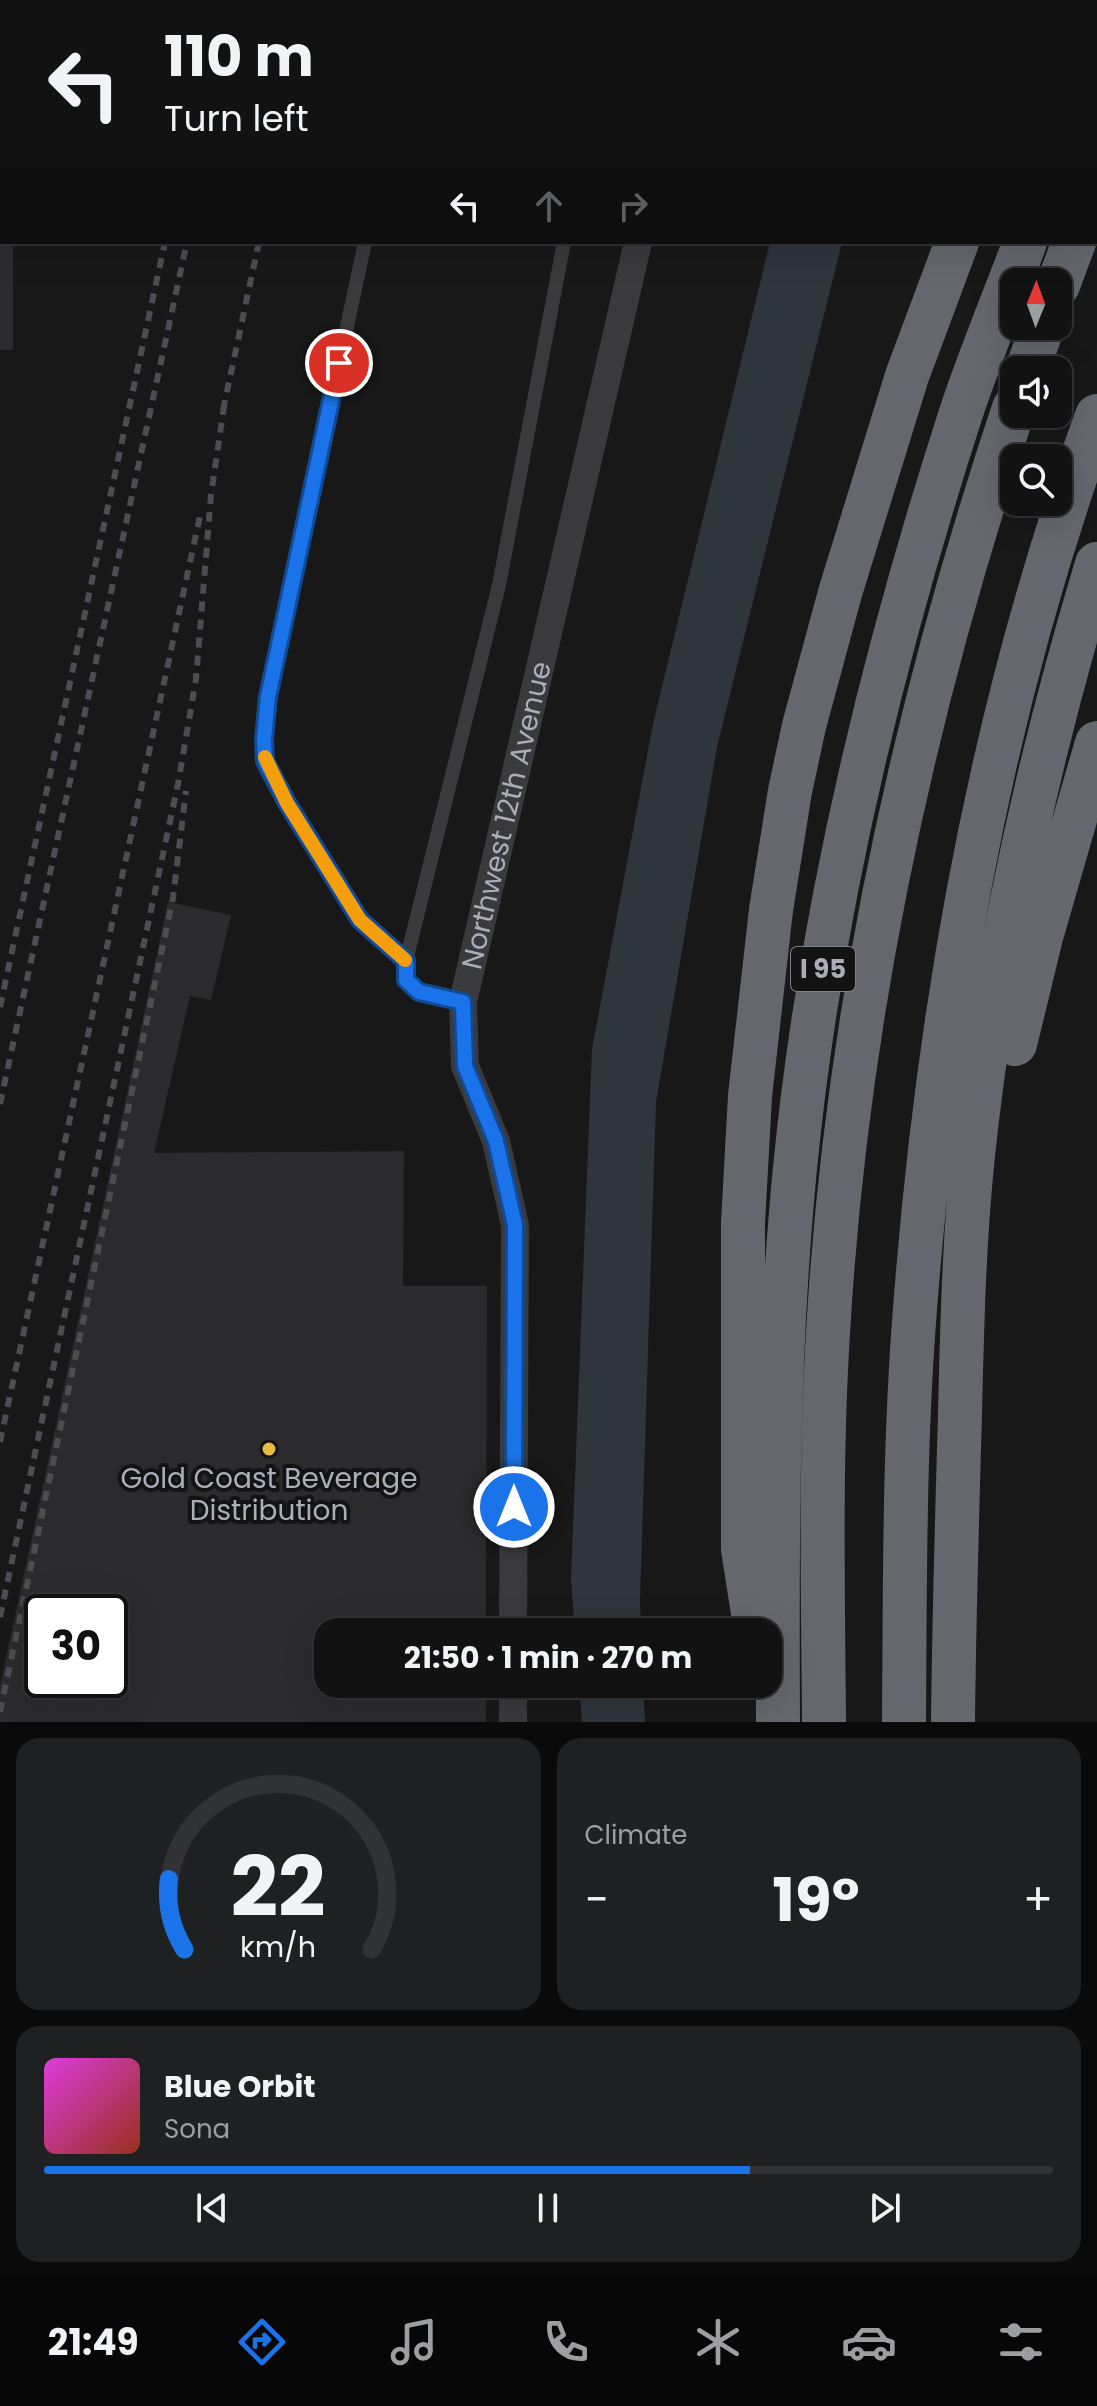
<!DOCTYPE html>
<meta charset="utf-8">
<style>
body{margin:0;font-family:Poppins,sans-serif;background:#1f2021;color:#f1f3f6;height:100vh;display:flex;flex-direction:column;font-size:30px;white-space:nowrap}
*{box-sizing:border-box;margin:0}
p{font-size:26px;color:#9c9ea0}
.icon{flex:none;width:44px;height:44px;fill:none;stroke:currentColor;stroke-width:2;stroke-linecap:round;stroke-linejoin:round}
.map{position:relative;height:1722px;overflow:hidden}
.sheet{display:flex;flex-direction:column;gap:16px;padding:16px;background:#0a0a0a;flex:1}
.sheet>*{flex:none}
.top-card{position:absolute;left:0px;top:0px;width:1098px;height:244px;box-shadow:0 8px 32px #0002,0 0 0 2px #313233;background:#121213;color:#f1f3f6;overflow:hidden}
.needle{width:52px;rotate:1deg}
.fabs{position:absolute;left:1000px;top:268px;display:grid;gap:16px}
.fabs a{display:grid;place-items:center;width:72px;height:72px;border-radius:16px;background:#121213;box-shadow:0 8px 32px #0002,0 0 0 2px #313233;font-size:40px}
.speed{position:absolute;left:24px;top:1594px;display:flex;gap:16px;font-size:40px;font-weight:700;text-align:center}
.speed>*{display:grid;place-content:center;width:104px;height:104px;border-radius:50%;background:#121213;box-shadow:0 8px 32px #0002,0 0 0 2px #313233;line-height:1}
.speed .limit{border:4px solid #111;border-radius:12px;background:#fff;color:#111}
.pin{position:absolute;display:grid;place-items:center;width:68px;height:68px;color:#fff;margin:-34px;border:4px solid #fff;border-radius:50%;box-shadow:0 2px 8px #0007}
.me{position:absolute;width:88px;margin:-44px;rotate:0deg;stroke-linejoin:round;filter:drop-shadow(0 0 6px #0008)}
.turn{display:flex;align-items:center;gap:28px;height:168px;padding:0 32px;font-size:36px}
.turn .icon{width:104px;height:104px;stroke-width:2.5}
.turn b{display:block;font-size:56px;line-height:68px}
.lanes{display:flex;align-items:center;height:76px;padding:0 32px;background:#0003;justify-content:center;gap:40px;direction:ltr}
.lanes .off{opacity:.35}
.big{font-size:60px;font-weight:700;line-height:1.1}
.sheet .widget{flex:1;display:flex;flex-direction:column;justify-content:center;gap:12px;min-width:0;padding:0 28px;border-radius:24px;background:#1f2021}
.sheet .dial{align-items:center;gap:0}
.dial svg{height:208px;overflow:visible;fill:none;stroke:#313233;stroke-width:7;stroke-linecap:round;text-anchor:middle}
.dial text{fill:#f1f3f6;stroke:none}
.song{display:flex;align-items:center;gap:24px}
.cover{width:96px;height:96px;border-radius:12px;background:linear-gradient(135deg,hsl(300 70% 55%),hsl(10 70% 35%))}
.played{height:8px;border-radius:4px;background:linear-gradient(90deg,#1a73e8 70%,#313233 70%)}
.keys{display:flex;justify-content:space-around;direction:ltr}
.heat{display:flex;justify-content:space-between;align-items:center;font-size:44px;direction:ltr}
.sheet .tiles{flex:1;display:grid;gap:16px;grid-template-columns:1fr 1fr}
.widget:last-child{grid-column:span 2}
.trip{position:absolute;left:314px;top:1618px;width:468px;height:80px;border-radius:24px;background:#121213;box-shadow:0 8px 32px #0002,0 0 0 2px #313233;font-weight:700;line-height:80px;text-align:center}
.tabs{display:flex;height:128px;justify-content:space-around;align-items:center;background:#070708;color:#9c9ea0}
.tabs .icon{width:56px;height:56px}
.tabs .on{color:#1a73e8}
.tabs b{font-size:36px;color:#f1f3f6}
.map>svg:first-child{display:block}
.water{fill:#2e353d}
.building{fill:#2b2b2d;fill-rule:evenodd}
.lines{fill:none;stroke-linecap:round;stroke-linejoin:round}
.service{stroke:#39393e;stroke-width:14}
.minor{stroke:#39393e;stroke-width:28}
.motorway{stroke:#65676f;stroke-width:44}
.rail{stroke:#4c4d53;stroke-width:6;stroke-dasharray:10 8;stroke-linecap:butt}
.route-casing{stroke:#114b97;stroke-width:20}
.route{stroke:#1a73e8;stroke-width:14}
.slow{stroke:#f59e0b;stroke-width:14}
.poi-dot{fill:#e6bc43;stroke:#131314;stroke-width:3}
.labels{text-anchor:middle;stroke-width:8;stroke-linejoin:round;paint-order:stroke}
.shield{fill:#131314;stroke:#7d8087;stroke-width:2}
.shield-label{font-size:26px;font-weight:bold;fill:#abaeb8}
.street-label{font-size:28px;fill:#abaeb8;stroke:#131314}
.poi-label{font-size:28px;fill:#abaeb8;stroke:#131314}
</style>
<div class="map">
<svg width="1097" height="1722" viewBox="0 0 1097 1722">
<rect width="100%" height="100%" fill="#181819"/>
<!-- water -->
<path class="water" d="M770,242H842L717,747L656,1102L640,1599L641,1632H575L571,1579L592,1049L653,724Z
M579,1684H643L645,1722H582Z"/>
<!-- building -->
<path class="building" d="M0,242H13V350H0Z
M168,902L231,915L211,1000L190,996L154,1153L404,1151L403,1286H487L486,1632H328V1684H486V1722H0V1686ZM42,1612H110V1680H42Z"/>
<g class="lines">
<!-- service -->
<path class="service" d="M415,2L416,0
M610,2V0
M365,242L268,697L264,739L265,761L287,803L360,920L406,961
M463,1002L419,992L406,980V961L499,585L564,242"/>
<!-- minor -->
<g class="minor">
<path id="s1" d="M513,1632L515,1225L496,1141L465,1066L463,1002L638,242"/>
<path d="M513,1722V1684"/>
</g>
<!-- motorway -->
<path class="motorway" d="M1002,2L1003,0
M1058,2L1059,0
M1096,74L1097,72
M1096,188L1097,185
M1058,285L1074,242
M1027,370L1043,326
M1015,1044L1041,937L1097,743
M756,1632L743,1549V1223L750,1096L771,910L790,791L804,726L840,593L907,376L957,242
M778,1722C777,1537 777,1352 795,1168C820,912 882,657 961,413C980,355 1004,299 1025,242
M824,1722C823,1593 820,1462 828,1333C846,1017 914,707 1014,408
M904,1722C905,1584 904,1446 915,1309C938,1006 992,702 1097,416
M953,1722C954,1619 957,1517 960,1414C962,1327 964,1241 973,1155C994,955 1039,756 1097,564"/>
<!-- rail -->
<path class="rail" d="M217,2V0
M239,2V0
M311,2V0
M223,410L259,242
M0,1007L165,242
M0,1104L187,242
M0,1442L200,516
M0,1617L178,784L196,679L211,495L225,400
M0,1712L173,898L186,791"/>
</g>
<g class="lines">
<!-- route casing -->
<g class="route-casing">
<path id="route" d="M339,363L268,697L264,739L265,761L287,803L360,920L406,961V980L419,992L463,1002L465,1066L496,1141L515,1225L514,1507"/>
</g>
<!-- route -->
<use href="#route" class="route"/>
<!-- slow -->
<path class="slow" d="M265,757L287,803L360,920L405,960"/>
</g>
<!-- markers -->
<circle class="poi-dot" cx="269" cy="1449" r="8"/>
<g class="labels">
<!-- shield labels -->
<rect class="shield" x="791" y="947" width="64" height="44" rx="6"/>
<g class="shield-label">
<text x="823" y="978">I 95</text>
</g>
<!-- street labels -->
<g class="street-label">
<text dy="10" stroke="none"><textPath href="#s1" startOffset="830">Northwest 12th Avenue</textPath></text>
</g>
<!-- poi labels -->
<g class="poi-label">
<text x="269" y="1488">Gold Coast Beverage<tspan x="269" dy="32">Distribution</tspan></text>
</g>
</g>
</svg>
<div class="fabs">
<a><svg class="needle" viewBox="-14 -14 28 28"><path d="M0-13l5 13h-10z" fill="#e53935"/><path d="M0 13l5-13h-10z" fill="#9c9ea0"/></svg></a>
<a><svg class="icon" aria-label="sound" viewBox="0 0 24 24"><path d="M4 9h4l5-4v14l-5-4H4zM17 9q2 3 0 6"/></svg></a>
<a><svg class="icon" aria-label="search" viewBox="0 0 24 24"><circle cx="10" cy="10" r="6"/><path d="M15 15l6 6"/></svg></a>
</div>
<div class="speed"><div class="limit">30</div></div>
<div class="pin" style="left:339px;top:363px;background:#d93025"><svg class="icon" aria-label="arrive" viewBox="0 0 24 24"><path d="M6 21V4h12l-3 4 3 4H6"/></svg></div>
<svg class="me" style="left:514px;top:1507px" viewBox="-20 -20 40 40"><circle r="17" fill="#1a73e8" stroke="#fff" stroke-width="3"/><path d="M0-11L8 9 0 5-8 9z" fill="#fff"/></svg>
<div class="trip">21:50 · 1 min · 270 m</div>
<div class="top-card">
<div class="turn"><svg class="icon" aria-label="left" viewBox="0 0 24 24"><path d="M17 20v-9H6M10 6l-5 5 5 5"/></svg><div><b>110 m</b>Turn left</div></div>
<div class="lanes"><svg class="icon" aria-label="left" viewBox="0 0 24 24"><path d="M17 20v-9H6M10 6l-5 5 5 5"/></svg><svg class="icon off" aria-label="ahead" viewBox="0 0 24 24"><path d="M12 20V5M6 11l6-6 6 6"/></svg><svg class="icon off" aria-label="right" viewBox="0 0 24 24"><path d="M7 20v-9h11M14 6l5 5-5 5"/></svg></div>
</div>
</div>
<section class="sheet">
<div class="tiles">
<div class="widget dial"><svg viewBox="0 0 100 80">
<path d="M14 69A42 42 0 1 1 86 69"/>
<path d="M14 69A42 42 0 0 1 8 42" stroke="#1a73e8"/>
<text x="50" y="56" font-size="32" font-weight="700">22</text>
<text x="50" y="72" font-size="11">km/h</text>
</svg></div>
<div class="widget"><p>Climate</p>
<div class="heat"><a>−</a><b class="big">19°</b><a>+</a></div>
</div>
<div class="widget">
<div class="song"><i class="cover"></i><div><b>Blue Orbit</b><p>Sona</p></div></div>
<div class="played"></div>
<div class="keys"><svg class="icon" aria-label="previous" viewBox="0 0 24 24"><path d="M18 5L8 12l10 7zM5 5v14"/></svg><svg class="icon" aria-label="pause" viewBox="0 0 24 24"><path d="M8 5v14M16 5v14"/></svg><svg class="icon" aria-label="next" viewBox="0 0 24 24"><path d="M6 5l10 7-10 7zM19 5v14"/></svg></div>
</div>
</div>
</section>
<nav class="tabs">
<b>21:49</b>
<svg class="icon on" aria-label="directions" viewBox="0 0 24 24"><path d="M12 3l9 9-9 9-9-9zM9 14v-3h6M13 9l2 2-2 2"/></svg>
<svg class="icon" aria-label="music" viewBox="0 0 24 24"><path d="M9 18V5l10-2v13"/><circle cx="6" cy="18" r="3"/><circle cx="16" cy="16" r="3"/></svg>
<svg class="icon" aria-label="phone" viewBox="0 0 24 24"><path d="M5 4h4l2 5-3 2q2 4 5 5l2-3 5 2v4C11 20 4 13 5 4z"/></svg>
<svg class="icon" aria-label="climate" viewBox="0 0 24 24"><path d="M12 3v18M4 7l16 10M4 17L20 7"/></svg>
<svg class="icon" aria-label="car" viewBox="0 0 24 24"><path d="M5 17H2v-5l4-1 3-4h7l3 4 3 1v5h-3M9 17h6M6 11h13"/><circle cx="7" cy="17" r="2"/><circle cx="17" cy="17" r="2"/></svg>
<svg class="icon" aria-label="filters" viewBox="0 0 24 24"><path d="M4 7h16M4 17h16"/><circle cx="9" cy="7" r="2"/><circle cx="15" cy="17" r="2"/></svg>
</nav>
